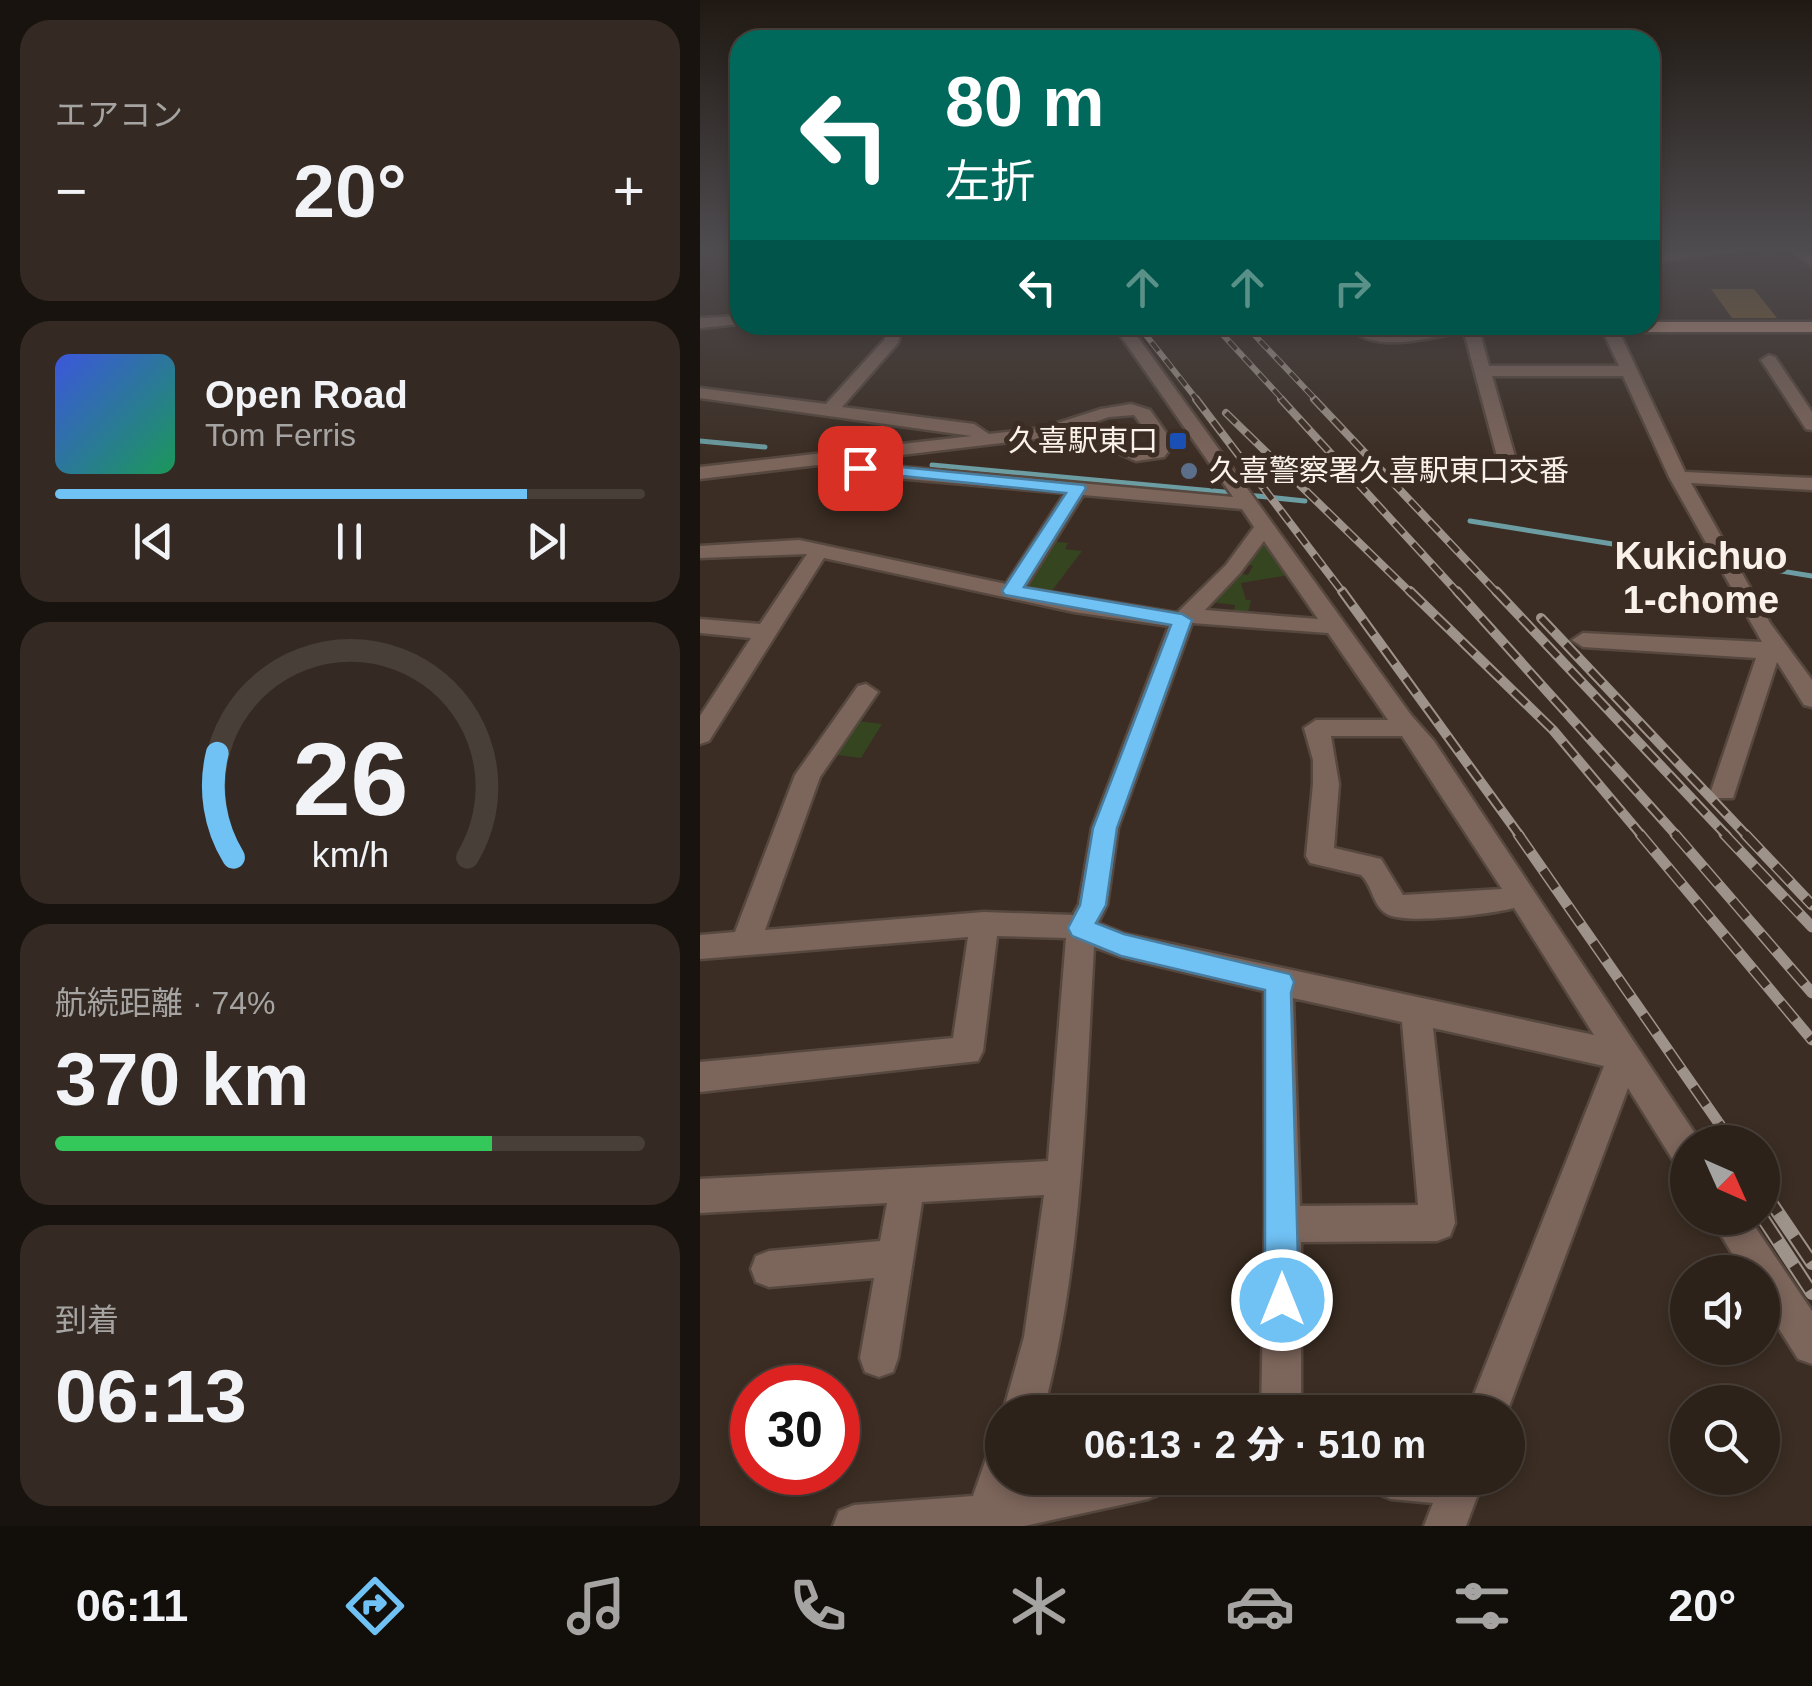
<!DOCTYPE html>
<html lang="ja">
<meta charset="utf-8">
<style>
body{margin:0;font-family:Arial,"Noto Sans JP",sans-serif;background:#342a23;color:#f1f3f6;height:100vh;display:flex;flex-direction:column;font-size:38px;white-space:nowrap}
*{box-sizing:border-box;margin:0}
p{font-size:32px;color:#a6a4a2}
.icon{flex:none;width:55px;height:55px;fill:none;stroke:currentColor;stroke-width:2;stroke-linecap:round;stroke-linejoin:round}
.map{position:relative;flex:1;overflow:hidden}
.details{display:flex;flex-direction:column;gap:20px;padding:20px;background:#18130e;width:700px}
.details>*{flex:none}
.banner{position:absolute;left:30px;top:30px;width:930px;height:305px;border-radius:30px;box-shadow:0 5px 15px #0003,0 0 0 2px #483f39;background:#00695c;color:#fff;overflow:hidden}
.needle{width:65px;rotate:135deg}
.fabs{position:absolute;left:970px;top:1125px;display:grid;gap:20px}
.fabs a{display:grid;place-items:center;width:110px;height:110px;border-radius:50%;background:#2c221a;box-shadow:0 5px 15px #0003,0 0 0 2px #483f39;font-size:50px}
.speed{position:absolute;left:30px;top:1365px;display:flex;gap:20px;font-size:50px;font-weight:700;text-align:center}
.speed>*{display:grid;place-content:center;width:130px;height:130px;border-radius:50%;background:#2c221a;box-shadow:0 5px 15px #0003,0 0 0 2px #483f39;line-height:1}
.speed .limit{border:15px solid #d22;background:#fff;color:#111}
.pin{position:absolute;display:grid;place-items:center;width:85px;height:85px;color:#fff;margin:-42px;border-radius:20px;box-shadow:0 5px 15px #0006}
.me{position:absolute;width:110px;margin:-55px;rotate:0deg;stroke-linejoin:round;filter:drop-shadow(0 0 8px #0008)}
.turn{display:flex;align-items:center;gap:35px;height:210px;padding:0 50px;font-size:45px}
.turn .icon{width:130px;height:130px;stroke-width:2.5}
.turn b{display:block;font-size:70px;line-height:85px}
.lanes{display:flex;align-items:center;height:95px;padding:0 50px;background:#0003;justify-content:center;gap:50px;direction:ltr}
.lanes .off{opacity:.35}
.big{font-size:75px;font-weight:800;line-height:1.1}
.details .widget{flex:1;display:flex;flex-direction:column;justify-content:center;gap:15px;min-width:0;padding:0 35px;border-radius:30px;background:#342a23}
.details .dial{align-items:center;gap:0}
.dial svg{height:260px;overflow:visible;fill:none;stroke:#483f39;stroke-width:7;stroke-linecap:round;text-anchor:middle}
.dial text{fill:#f1f3f6;stroke:none}
.song{display:flex;align-items:center;gap:30px}
.cover{width:120px;height:120px;border-radius:15px;background:linear-gradient(135deg,hsl(230 70% 55%),hsl(150 70% 35%))}
.played{height:10px;border-radius:5px;background:linear-gradient(90deg,#70c1f4 80%,#483f39 80%)}
.keys{display:flex;justify-content:space-around;direction:ltr}
.heat{display:flex;justify-content:space-between;align-items:center;font-size:55px;direction:ltr}
.charge{height:15px;border-radius:8px;background:linear-gradient(90deg,#34c759 74%,#483f39 0)}
.trip{position:absolute;left:285px;top:1395px;width:540px;height:100px;border-radius:50px;background:#2c221a;box-shadow:0 5px 15px #0003,0 0 0 2px #483f39;font-weight:800;line-height:100px;text-align:center}
.dock{display:flex;height:160px;justify-content:space-around;align-items:center;background:#120e0a;color:#a6a4a2}
.dock .icon{width:70px;height:70px}
.dock .on{color:#70c1f4}
.dock b{font-size:45px;color:#f1f3f6}
main{display:flex;flex:1;min-height:0}
.map>svg:first-child{display:block}
.green{fill:#344520}
.lines{fill:none;stroke-linecap:round;stroke-linejoin:round}
.stream{stroke:#6b9da2;stroke-width:5}
.building{fill:#7f6032}
.minor-casing{stroke:#56483f;stroke-width:5}
.major-casing{stroke:#56483f;stroke-width:5}
.minor{fill:#7c655b;fill-rule:evenodd}
.major{fill:#c69884;fill-rule:evenodd}
.rail-far4-casing{stroke:#9e938a;stroke-width:6}
.rail-far3-casing{stroke:#9e938a;stroke-width:8}
.rail-far2-casing{stroke:#9e938a;stroke-width:10}
.rail-far1-casing{stroke:#9e938a;stroke-width:11}
.rail-casing{stroke:#9e938a;stroke-width:14}
.rail-far4{stroke:#3b2d23;stroke-width:4;stroke-dasharray:11;stroke-linecap:butt}
.rail-far3{stroke:#3b2d23;stroke-width:5;stroke-dasharray:14;stroke-linecap:butt}
.rail-far2{stroke:#3b2d23;stroke-width:6;stroke-dasharray:18;stroke-linecap:butt}
.rail-far1{stroke:#3b2d23;stroke-width:8;stroke-dasharray:22;stroke-linecap:butt}
.rail{stroke:#3b2d23;stroke-width:10;stroke-dasharray:29;stroke-linecap:butt}
.route{fill:#70c1f4;stroke:#497d9f;stroke-width:2.5}
.transit-dot{fill:#1a4fb4;stroke:#3b2d23;stroke-width:4}
.service-dot{fill:#5c6f8a;stroke:#3b2d23;stroke-width:4}
.labels{text-anchor:middle;stroke-width:10;stroke-linejoin:round;paint-order:stroke}
.far-poi-label{font-size:30px;fill:#faf1ea;stroke:#3b2d23;text-anchor:end}
.neighbourhood-label{font-size:38px;font-weight:bold;fill:#faf1ea;stroke:#3b2d23}
</style>
<main>
<section class="details">
<div class="widget"><p>エアコン</p>
<div class="heat"><a>−</a><b class="big">20°</b><a>+</a></div>
</div>
<div class="widget">
<div class="song"><i class="cover"></i><div><b>Open Road</b><p>Tom Ferris</p></div></div>
<div class="played"></div>
<div class="keys"><svg class="icon" aria-label="previous" viewBox="0 0 24 24"><path d="M18 5L8 12l10 7zM5 5v14"/></svg><svg class="icon" aria-label="pause" viewBox="0 0 24 24"><path d="M8 5v14M16 5v14"/></svg><svg class="icon" aria-label="next" viewBox="0 0 24 24"><path d="M6 5l10 7-10 7zM19 5v14"/></svg></div>
</div>
<div class="widget dial"><svg viewBox="0 0 100 80">
<path d="M14 69A42 42 0 1 1 86 69"/>
<path d="M14 69A42 42 0 0 1 9 37" stroke="#70c1f4"/>
<text x="50" y="56" font-size="32" font-weight="700">26</text>
<text x="50" y="72" font-size="11">km/h</text>
</svg></div>
<div class="widget"><p>航続距離 · 74%</p><b class="big">370 km</b><div class="charge"></div></div>
<div class="widget"><p>到着</p><b class="big">06:13</b></div>
</section>
<div class="map">
<svg width="1112" height="1526" viewBox="0 0 1112 1526">
<rect width="100%" height="100%" fill="#3b2d23"/>
<!-- green -->
<path class="green" d="M565,538L589,575L541,583L546,600H551L547,617L533,616L535,605L511,602L537,573L548,575L553,566L544,564Z
M348,541L368,543L365,549L382,551L348,596L318,590Z
M150,720L182,724L161,758L129,754Z"/>
<g class="lines">
<!-- stream -->
<path class="stream" d="M0,441L65,447
M232,465L535,493
M547,495L605,501
M770,521L1112,576"/>
</g>
<!-- building -->
<path class="building" d="M1011,289H1054L1077,318H1032Z"/>
<g class="lines">
<!-- minor casing -->
<g class="minor-casing">
<path id="minor" d="M1020,247H1065L950,263V255Z
M1086,247H1102L1112,255V266Z
M40,316V324L0,328V318Z
M187,325H203L198,343L142,407L274,424L289,434L342,428L401,409L431,404L450,410L474,444L464,457L436,461L402,446L344,438L168,459L170,464L533,497L413,325H429L711,715L734,741L1000,1141L988,1142V1169L976,1165L928,1088L807,1412H767L904,1066L733,1028L755,1223L750,1236L737,1241L601,1242V1412H561L565,1224L564,991L421,957L394,947C385,1102 383,1261 343,1412H303L324,1337L344,1195L222,1202L198,1358L193,1372L179,1377L165,1372L160,1358L174,1278L69,1287L56,1282L51,1269L56,1256L69,1251L180,1241L187,1203L0,1213V1179L348,1161L366,938L297,936L283,1051L278,1061L0,1092V1062L253,1038L268,937L0,959V935L35,932L95,775L158,686L166,684L178,692L120,777L65,930L284,912L373,915L379,904L392,828L469,626L374,612L124,558L9,741L0,744V716L51,638L0,633V619L60,624L107,554L0,558V546L99,540L306,584L365,493L162,475L156,473L151,461L0,479V467L272,436L0,398V388L126,404L185,339ZM434,415L456,444L452,448L438,450L412,437L368,431L409,417ZM383,495L542,509L554,527L526,565L477,613L325,588ZM564,541L618,619L505,610L540,573ZM492,623L628,633L688,720H616L604,728L613,760V784L606,856L610,863L661,875C673,886 672,905 687,914C706,925 791,914 814,908L894,1035L425,934L398,923L407,905L418,828ZM631,736H702L802,889L703,895L681,859L634,848L639,784ZM593,998L702,1022L718,1205L600,1206Z
M645,325H662L680,334L778,325L789,366H919L900,325H916L985,472L1112,478V490L991,483L1070,623L1112,680V707L1104,705L1077,662L1033,798H1015L1011,791L1056,658L883,647L872,640L883,633L1062,642L969,477L923,376H792L816,460L807,465L798,460L764,332C726,337 675,356 645,325Z
M1069,355L1075,357L1112,412V430L1106,429L1061,360Z
M1011,1218H1049L1112,1311V1364L1098,1359L1062,1302V1272H1043Z
M302,1450V1478H321L318,1486L346,1478H469L463,1493L448,1499L324,1526H133L139,1511L154,1505L273,1496L287,1456Z
M670,1478H784L766,1526H724L733,1503L691,1499L676,1493Z"/>
</g>
<!-- major casing -->
<g class="major-casing">
<path id="major" d="M950,322H1112V332H770L762,327Z"/>
</g>
<!-- minor -->
<use href="#minor" class="minor"/>
<!-- major -->
<use href="#major" class="major"/>
<!-- rail-far4 casing -->
<g class="rail-far4-casing">
<path id="rail-far4" d="M438,325L498,401
M514,325L584,401
M545,325L617,401"/>
</g>
<!-- rail-far3 casing -->
<g class="rail-far3-casing">
<path id="rail-far3" d="M496,399L644,594
M581,399L759,594
M614,399L798,594
M526,413L712,594"/>
</g>
<!-- rail-far2 casing -->
<g class="rail-far2-casing">
<path id="rail-far2" d="M642,591L820,836
M710,591L853,730L942,836
M757,591L977,836
M796,591L1027,836
M841,618L1047,836"/>
</g>
<!-- rail-far1 casing -->
<g class="rail-far1-casing">
<path id="rail-far1" d="M818,834L1032,1142
M940,834L1112,1040
M975,834L1112,993
M1024,834L1112,927
M1045,834L1112,905"/>
</g>
<!-- rail casing -->
<g class="rail-casing">
<path id="rail" d="M1062,1189L1112,1263
M1062,1217L1112,1293"/>
</g>
<!-- rail-far4 -->
<use href="#rail-far4" class="rail-far4"/>
<!-- rail-far3 -->
<use href="#rail-far3" class="rail-far3"/>
<!-- rail-far2 -->
<use href="#rail-far2" class="rail-far2"/>
<!-- rail-far1 -->
<use href="#rail-far1" class="rail-far1"/>
<!-- rail -->
<use href="#rail" class="rail"/>
</g>
<!-- sky -->
<linearGradient id="sky" x2="0" y2="1"><stop stop-color="#201913"/><stop offset="0.54" stop-color="#4f4c50"/><stop offset="1" stop-color="#4f4c50" stop-opacity="0"/></linearGradient>
<rect width="1112" height="461" fill="url(#sky)"/>
<!-- route -->
<path class="route" d="M160,463L384,485L386,488L324,587L482,614L492,620L417,828L406,905L396,923L424,934L590,974L594,982L591,993L599,1300L594,1312L582,1317L570,1312L565,1300V990L421,956L372,936L368,928L380,905L393,828L471,625L305,595L302,591L366,493L154,471L151,468Z"/>
<!-- markers -->
<rect class="transit-dot" x="468" y="431" width="20" height="20" rx="5"/>
<circle class="service-dot" cx="489" cy="471" r="10"/>
<g class="labels">
<!-- far-poi labels -->
<g class="far-poi-label">
<text x="458" y="451">久喜駅東口</text>
<text x="509" y="481" text-anchor="start">久喜警察署久喜駅東口交番</text>
</g>
<!-- neighbourhood labels -->
<g class="neighbourhood-label">
<text x="1001" y="569">Kukichuo<tspan x="1001" dy="44">1-chome</tspan></text>
</g>
</g>
</svg>
<div class="fabs">
<a><svg class="needle" viewBox="-14 -14 28 28"><path d="M0-13l5 13h-10z" fill="#e53935"/><path d="M0 13l5-13h-10z" fill="#a6a4a2"/></svg></a>
<a><svg class="icon" aria-label="sound" viewBox="0 0 24 24"><path d="M4 9h4l5-4v14l-5-4H4zM17 9q2 3 0 6"/></svg></a>
<a><svg class="icon" aria-label="search" viewBox="0 0 24 24"><circle cx="10" cy="10" r="6"/><path d="M15 15l6 6"/></svg></a>
</div>
<div class="speed"><div class="limit">30</div></div>
<div class="pin" style="left:160px;top:468px;background:#d93025"><svg class="icon" aria-label="arrive" viewBox="0 0 24 24"><path d="M6 21V4h12l-3 4 3 4H6"/></svg></div>
<svg class="me" style="left:582px;top:1300px" viewBox="-20 -20 40 40"><circle r="17" fill="#70c1f4" stroke="#fff" stroke-width="3"/><path d="M0-11L8 9 0 5-8 9z" fill="#fff"/></svg>
<div class="trip">06:13 · 2 分 · 510 m</div>
<div class="banner">
<div class="turn"><svg class="icon" aria-label="left" viewBox="0 0 24 24"><path d="M17 20v-9H6M10 6l-5 5 5 5"/></svg><div><b>80 m</b>左折</div></div>
<div class="lanes"><svg class="icon" aria-label="left" viewBox="0 0 24 24"><path d="M17 20v-9H6M10 6l-5 5 5 5"/></svg><svg class="icon off" aria-label="ahead" viewBox="0 0 24 24"><path d="M12 20V5M6 11l6-6 6 6"/></svg><svg class="icon off" aria-label="ahead" viewBox="0 0 24 24"><path d="M12 20V5M6 11l6-6 6 6"/></svg><svg class="icon off" aria-label="right" viewBox="0 0 24 24"><path d="M7 20v-9h11M14 6l5 5-5 5"/></svg></div>
</div>
</div>
</main>
<nav class="dock">
<b>06:11</b>
<svg class="icon on" aria-label="directions" viewBox="0 0 24 24"><path d="M12 3l9 9-9 9-9-9zM9 14v-3h6M13 9l2 2-2 2"/></svg>
<svg class="icon" aria-label="music" viewBox="0 0 24 24"><path d="M9 18V5l10-2v13"/><circle cx="6" cy="18" r="3"/><circle cx="16" cy="16" r="3"/></svg>
<svg class="icon" aria-label="phone" viewBox="0 0 24 24"><path d="M5 4h4l2 5-3 2q2 4 5 5l2-3 5 2v4C11 20 4 13 5 4z"/></svg>
<svg class="icon" aria-label="climate" viewBox="0 0 24 24"><path d="M12 3v18M4 7l16 10M4 17L20 7"/></svg>
<svg class="icon" aria-label="car" viewBox="0 0 24 24"><path d="M5 17H2v-5l4-1 3-4h7l3 4 3 1v5h-3M9 17h6M6 11h13"/><circle cx="7" cy="17" r="2"/><circle cx="17" cy="17" r="2"/></svg>
<svg class="icon" aria-label="filters" viewBox="0 0 24 24"><path d="M4 7h16M4 17h16"/><circle cx="9" cy="7" r="2"/><circle cx="15" cy="17" r="2"/></svg>
<b>20°</b>
</nav>
